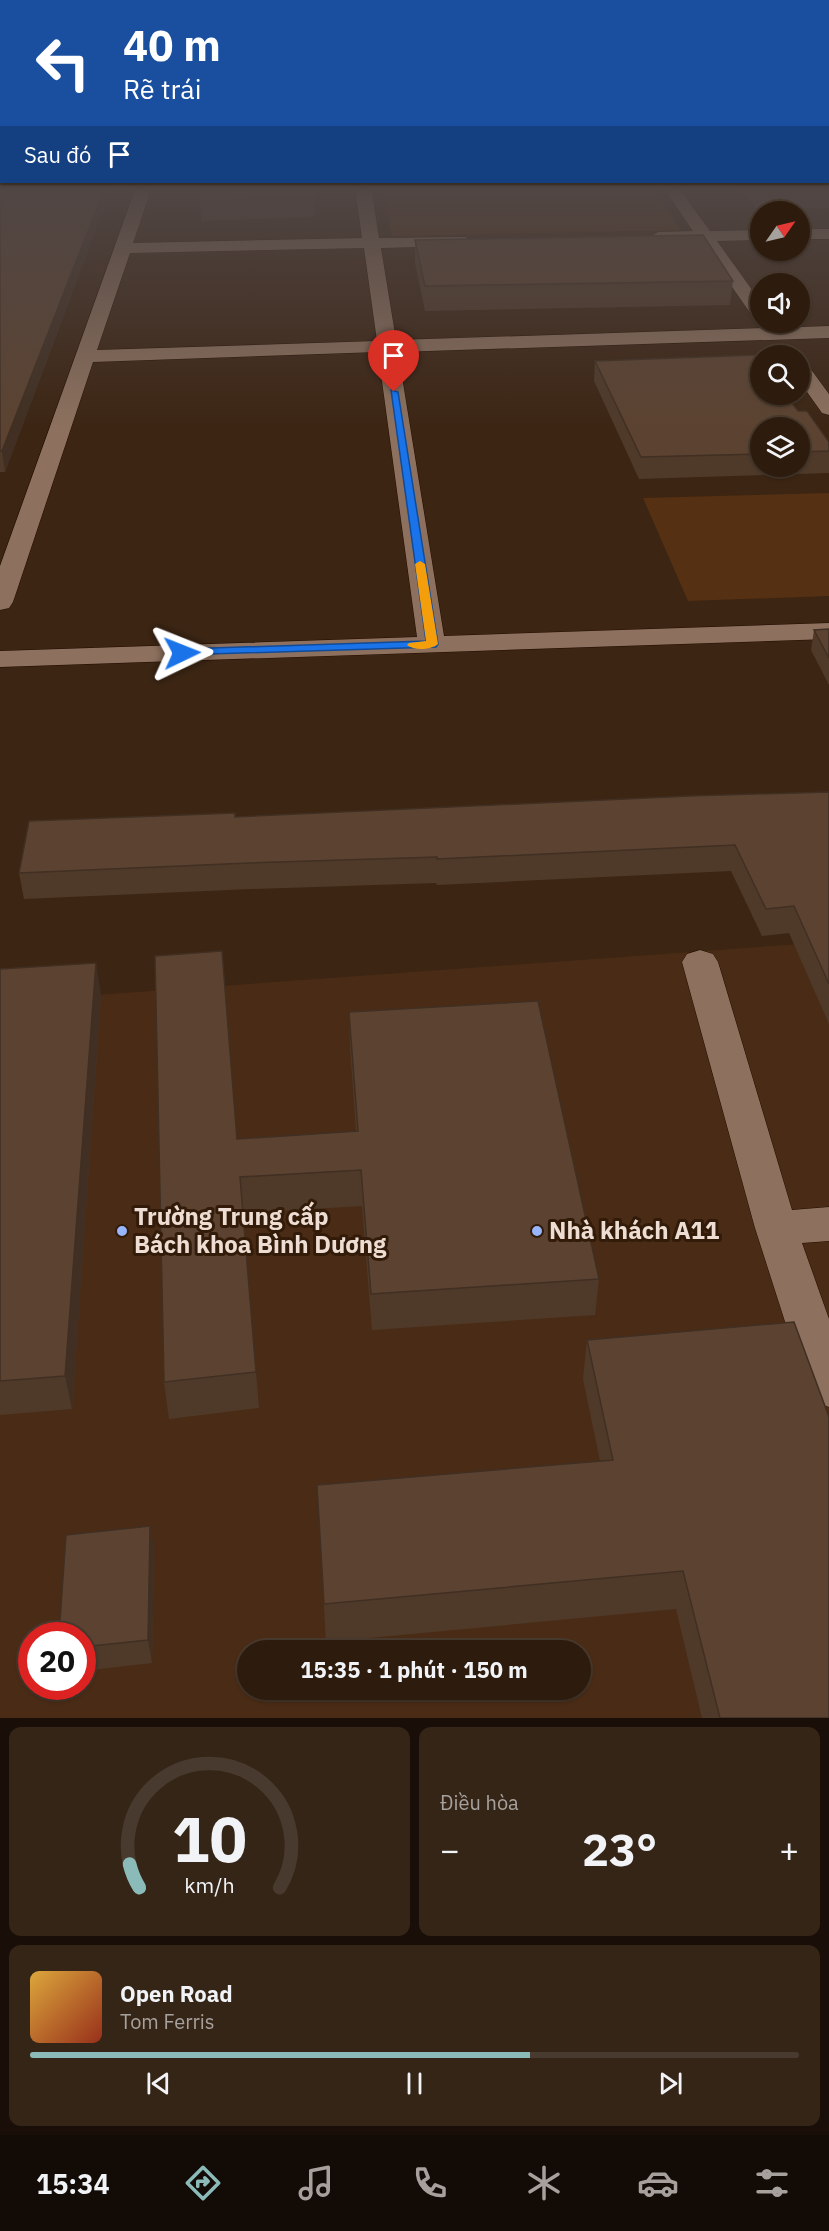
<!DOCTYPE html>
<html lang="vi">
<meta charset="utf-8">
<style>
body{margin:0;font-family:"IBM Plex Sans",sans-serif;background:#352517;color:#f1f3f6;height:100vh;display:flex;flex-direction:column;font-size:22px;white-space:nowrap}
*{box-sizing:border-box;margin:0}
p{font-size:20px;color:#a7a19e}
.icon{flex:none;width:33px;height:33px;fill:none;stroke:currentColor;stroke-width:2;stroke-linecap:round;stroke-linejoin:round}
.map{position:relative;height:1718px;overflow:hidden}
.side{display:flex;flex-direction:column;gap:9px;padding:9px;background:#190f08;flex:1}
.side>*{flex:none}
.hud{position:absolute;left:0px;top:0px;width:830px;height:183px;box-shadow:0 2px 4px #0004,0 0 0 2px #483a2e;background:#1a4fa0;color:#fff;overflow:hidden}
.needle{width:39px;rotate:56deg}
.fabs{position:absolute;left:750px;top:201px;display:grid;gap:12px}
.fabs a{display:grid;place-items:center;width:60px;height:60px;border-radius:50%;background:#2d1c0e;box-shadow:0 2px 4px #0004,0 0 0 2px #483a2e;font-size:30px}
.speed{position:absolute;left:18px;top:1622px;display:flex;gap:12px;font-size:30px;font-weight:700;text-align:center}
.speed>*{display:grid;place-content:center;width:78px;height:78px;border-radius:50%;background:#2d1c0e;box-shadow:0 2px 4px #0004,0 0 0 2px #483a2e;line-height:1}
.speed .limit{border:9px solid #d22;background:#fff;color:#111}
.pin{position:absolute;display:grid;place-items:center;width:51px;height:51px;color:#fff;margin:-62px -26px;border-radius:50% 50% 50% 0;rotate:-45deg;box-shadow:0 0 6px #0007}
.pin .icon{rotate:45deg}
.me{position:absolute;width:66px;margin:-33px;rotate:88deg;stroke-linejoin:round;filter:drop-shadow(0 0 4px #0008)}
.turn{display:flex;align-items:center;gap:21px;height:126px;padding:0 24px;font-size:27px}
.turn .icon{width:78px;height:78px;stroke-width:2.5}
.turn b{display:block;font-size:42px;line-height:51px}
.then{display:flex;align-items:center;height:57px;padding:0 24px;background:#0003;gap:12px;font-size:22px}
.big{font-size:45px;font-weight:800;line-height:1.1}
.side .card{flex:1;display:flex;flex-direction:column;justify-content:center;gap:9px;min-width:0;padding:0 21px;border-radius:12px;background:#352517}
.side .dial{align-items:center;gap:0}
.dial svg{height:156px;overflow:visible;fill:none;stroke:#483a2e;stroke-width:7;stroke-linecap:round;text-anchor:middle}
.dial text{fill:#f1f3f6;stroke:none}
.song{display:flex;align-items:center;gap:18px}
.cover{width:72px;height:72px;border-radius:9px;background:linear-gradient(135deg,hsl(40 70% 55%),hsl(10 70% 35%))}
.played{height:6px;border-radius:3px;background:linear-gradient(90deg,#8bbbb9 65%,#483a2e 65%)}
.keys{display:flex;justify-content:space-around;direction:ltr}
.heat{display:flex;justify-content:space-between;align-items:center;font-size:33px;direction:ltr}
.side .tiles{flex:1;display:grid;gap:9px;grid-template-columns:1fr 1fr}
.card:last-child{grid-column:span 2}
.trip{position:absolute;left:237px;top:1640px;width:354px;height:60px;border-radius:30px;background:#2d1c0e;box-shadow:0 2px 4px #0004,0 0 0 2px #483a2e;font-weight:800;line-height:60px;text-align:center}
.tabs{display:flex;height:96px;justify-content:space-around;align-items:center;background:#120b06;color:#a7a19e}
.tabs .icon{width:42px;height:42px}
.tabs .on{color:#8bbbb9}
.tabs b{font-size:27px;color:#f1f3f6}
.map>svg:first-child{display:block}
.built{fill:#4a2c16;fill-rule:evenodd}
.green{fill:#553013}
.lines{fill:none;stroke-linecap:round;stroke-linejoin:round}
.minor-casing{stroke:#220d00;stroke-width:1}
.minor{fill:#8d715e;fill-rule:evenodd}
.wall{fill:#4f3a2a;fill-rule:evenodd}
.shaded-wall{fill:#402f22}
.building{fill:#5c4331;stroke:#402f22;stroke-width:1.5}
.route{fill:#1a73e8;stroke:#114b97;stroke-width:1.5}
.slow{fill:#f59e0b}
.poi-dot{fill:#97b6fd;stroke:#321b09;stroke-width:2}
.labels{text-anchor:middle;stroke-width:6;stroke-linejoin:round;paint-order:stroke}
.near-poi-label{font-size:24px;font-weight:bold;fill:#edddd2;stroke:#321b09;text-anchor:start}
</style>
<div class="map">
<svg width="829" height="1718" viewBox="0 0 829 1718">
<rect width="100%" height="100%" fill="#3c2513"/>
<!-- built -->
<path class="built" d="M829,942V1718H0V1002ZM32,1635H82V1686H32ZM248,1650H580V1689H248Z"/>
<!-- green -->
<path class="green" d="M382,187H652L681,230L392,236Z
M829,493V596L688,601L643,498Z"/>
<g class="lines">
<!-- minor casing -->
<g class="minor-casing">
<path id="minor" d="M136,187H152L133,243L362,238L355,187H371L379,238L466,237L468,241L460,246L381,248L396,340L829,326V338L398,352L444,636L829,623V639L0,667V651L417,637L378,352L93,362L13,602L9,608L0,610V566ZM364,248L377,341L97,350L130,253Z
M663,187H678L710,231L760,230V240L717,241L760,301V318L753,317L700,241H652L650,237L658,232L693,231Z
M800,229H829V239H800Z
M800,362L807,364L829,394V415L822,413L800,382Z
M700,950L713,954L718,962L792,1210L829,1207V1241L802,1243L829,1319V1407L812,1401L806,1387L755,1228L682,962L687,954Z"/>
</g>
<!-- minor -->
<use href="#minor" class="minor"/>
</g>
<!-- wall -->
<path class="wall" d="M0,187H112L5,472H0Z
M313,187L315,217L201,221L200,201Z
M739,187H829V208L756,209Z
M415,240L733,281L730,305L425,311L415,263Z
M595,361L798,411L829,442V473L639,479L594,381ZM760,428H800V466H760Z
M829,629V685L811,650L814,630Z
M829,792V1024L789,933L762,936L731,871L437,885L436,883L251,889L24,899L19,873L235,817Z
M0,969L101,994L72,1409L0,1415Z
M349,1012L599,1279L595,1315L372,1330L362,1206L243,1213L259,1408L169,1419L164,1382L238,1139L356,1132L350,1047Z
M587,1340L829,1718H702L676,1609L326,1642L317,1485L600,1461L583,1379Z
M150,1526L154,1550L152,1663L82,1671V1635Z"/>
<!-- shaded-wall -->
<path class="shaded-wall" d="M105,187H112L5,472L2,451Z
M96,963L101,994L72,1409L65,1376Z
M150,1526L154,1550L152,1663L148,1640Z"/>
<!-- building -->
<path class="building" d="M0,187H105L2,451H0Z
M201,187H313L314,198L200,201Z
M754,187H829V190L758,192Z
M703,235L733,281L425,286L415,240Z
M756,355L760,361V394H785L798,411H807L829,442V451L800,452V428H760V454L641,457L595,361Z
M829,629V658L814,630Z
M829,792V984L794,906L766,909L735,845L437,859V857L249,863L19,873L29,821L235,813V817L690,796Z
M222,951L237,1139L358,1131L349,1012L538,1001L599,1279L371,1294L361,1170L240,1177L256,1372L164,1382L155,956Z
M96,963L65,1376L0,1381V969Z
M794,1322L829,1417V1718H720L683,1571L324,1604L317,1485L613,1460L587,1340Z
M150,1526L148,1640L82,1647V1635H59L66,1535Z"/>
<!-- sky -->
<linearGradient id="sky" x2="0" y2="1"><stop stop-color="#21140a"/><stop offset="0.44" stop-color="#504644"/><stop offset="1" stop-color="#504644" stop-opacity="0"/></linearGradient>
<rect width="829" height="428" fill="url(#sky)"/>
<!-- route -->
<path class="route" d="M391,390L398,392L438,644L436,647L178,655L176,653L182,649L426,641Z"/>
<!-- slow -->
<path class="slow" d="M420,561L425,564L438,644C431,650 414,651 407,645L409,643L426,641L415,564Z"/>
<!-- markers -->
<g class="poi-dot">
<circle cx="122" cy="1231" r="6"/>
<circle cx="537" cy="1231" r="6"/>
</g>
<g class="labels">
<!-- near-poi labels -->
<g class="near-poi-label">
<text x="134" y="1225">Trường Trung cấp<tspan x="134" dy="28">Bách khoa Bình Dương</tspan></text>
<text x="549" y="1239">Nhà khách A11</text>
</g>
</g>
</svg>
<div class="fabs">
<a><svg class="needle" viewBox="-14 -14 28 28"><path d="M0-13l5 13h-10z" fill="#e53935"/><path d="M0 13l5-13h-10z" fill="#a7a19e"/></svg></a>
<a><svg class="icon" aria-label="sound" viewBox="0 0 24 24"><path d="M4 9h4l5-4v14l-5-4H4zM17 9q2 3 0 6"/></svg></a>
<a><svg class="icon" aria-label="search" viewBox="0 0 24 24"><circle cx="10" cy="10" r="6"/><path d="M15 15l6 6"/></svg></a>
<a><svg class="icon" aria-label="layers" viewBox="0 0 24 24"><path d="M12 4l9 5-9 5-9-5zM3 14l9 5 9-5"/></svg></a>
</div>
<div class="speed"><div class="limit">20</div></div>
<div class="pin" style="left:394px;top:392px;background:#d93025"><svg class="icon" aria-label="arrive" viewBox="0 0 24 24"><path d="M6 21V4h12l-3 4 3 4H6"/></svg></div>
<svg class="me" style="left:182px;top:653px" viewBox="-20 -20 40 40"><path d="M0-17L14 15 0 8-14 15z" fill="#1a73e8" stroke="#fff" stroke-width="4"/></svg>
<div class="trip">15:35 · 1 phút · 150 m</div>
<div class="hud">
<div class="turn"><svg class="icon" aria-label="left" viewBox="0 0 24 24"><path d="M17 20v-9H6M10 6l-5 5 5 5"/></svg><div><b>40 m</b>Rẽ trái</div></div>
<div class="then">Sau đó<svg class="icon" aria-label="arrive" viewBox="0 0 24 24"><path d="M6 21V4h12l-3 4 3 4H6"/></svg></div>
</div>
</div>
<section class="side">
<div class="tiles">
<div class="card dial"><svg viewBox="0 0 100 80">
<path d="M14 69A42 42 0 1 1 86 69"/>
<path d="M14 69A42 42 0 0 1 9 57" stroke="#8bbbb9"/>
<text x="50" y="56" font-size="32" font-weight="700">10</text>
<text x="50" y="72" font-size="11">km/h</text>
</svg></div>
<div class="card"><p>Điều hòa</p>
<div class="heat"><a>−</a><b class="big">23°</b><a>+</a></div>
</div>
<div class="card">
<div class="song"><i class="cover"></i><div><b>Open Road</b><p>Tom Ferris</p></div></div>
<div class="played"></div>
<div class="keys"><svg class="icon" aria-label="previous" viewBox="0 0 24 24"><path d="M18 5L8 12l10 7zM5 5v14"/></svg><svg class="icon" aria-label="pause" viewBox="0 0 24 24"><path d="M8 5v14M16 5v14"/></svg><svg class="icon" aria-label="next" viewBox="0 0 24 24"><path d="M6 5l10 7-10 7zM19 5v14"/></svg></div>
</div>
</div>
</section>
<nav class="tabs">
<b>15:34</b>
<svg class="icon on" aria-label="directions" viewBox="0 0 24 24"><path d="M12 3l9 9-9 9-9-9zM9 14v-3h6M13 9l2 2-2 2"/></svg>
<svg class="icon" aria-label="music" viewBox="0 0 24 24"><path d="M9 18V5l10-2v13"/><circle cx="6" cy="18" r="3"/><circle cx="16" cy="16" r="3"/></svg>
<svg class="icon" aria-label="phone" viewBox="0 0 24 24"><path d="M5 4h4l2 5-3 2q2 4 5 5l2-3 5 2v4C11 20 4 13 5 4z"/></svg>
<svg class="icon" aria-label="climate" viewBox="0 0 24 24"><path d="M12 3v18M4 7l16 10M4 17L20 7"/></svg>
<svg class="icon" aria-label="car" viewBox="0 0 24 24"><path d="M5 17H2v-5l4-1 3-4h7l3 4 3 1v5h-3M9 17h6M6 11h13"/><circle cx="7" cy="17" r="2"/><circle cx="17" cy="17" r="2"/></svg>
<svg class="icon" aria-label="filters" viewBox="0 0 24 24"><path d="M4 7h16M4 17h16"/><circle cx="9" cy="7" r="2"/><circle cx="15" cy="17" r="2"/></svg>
</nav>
